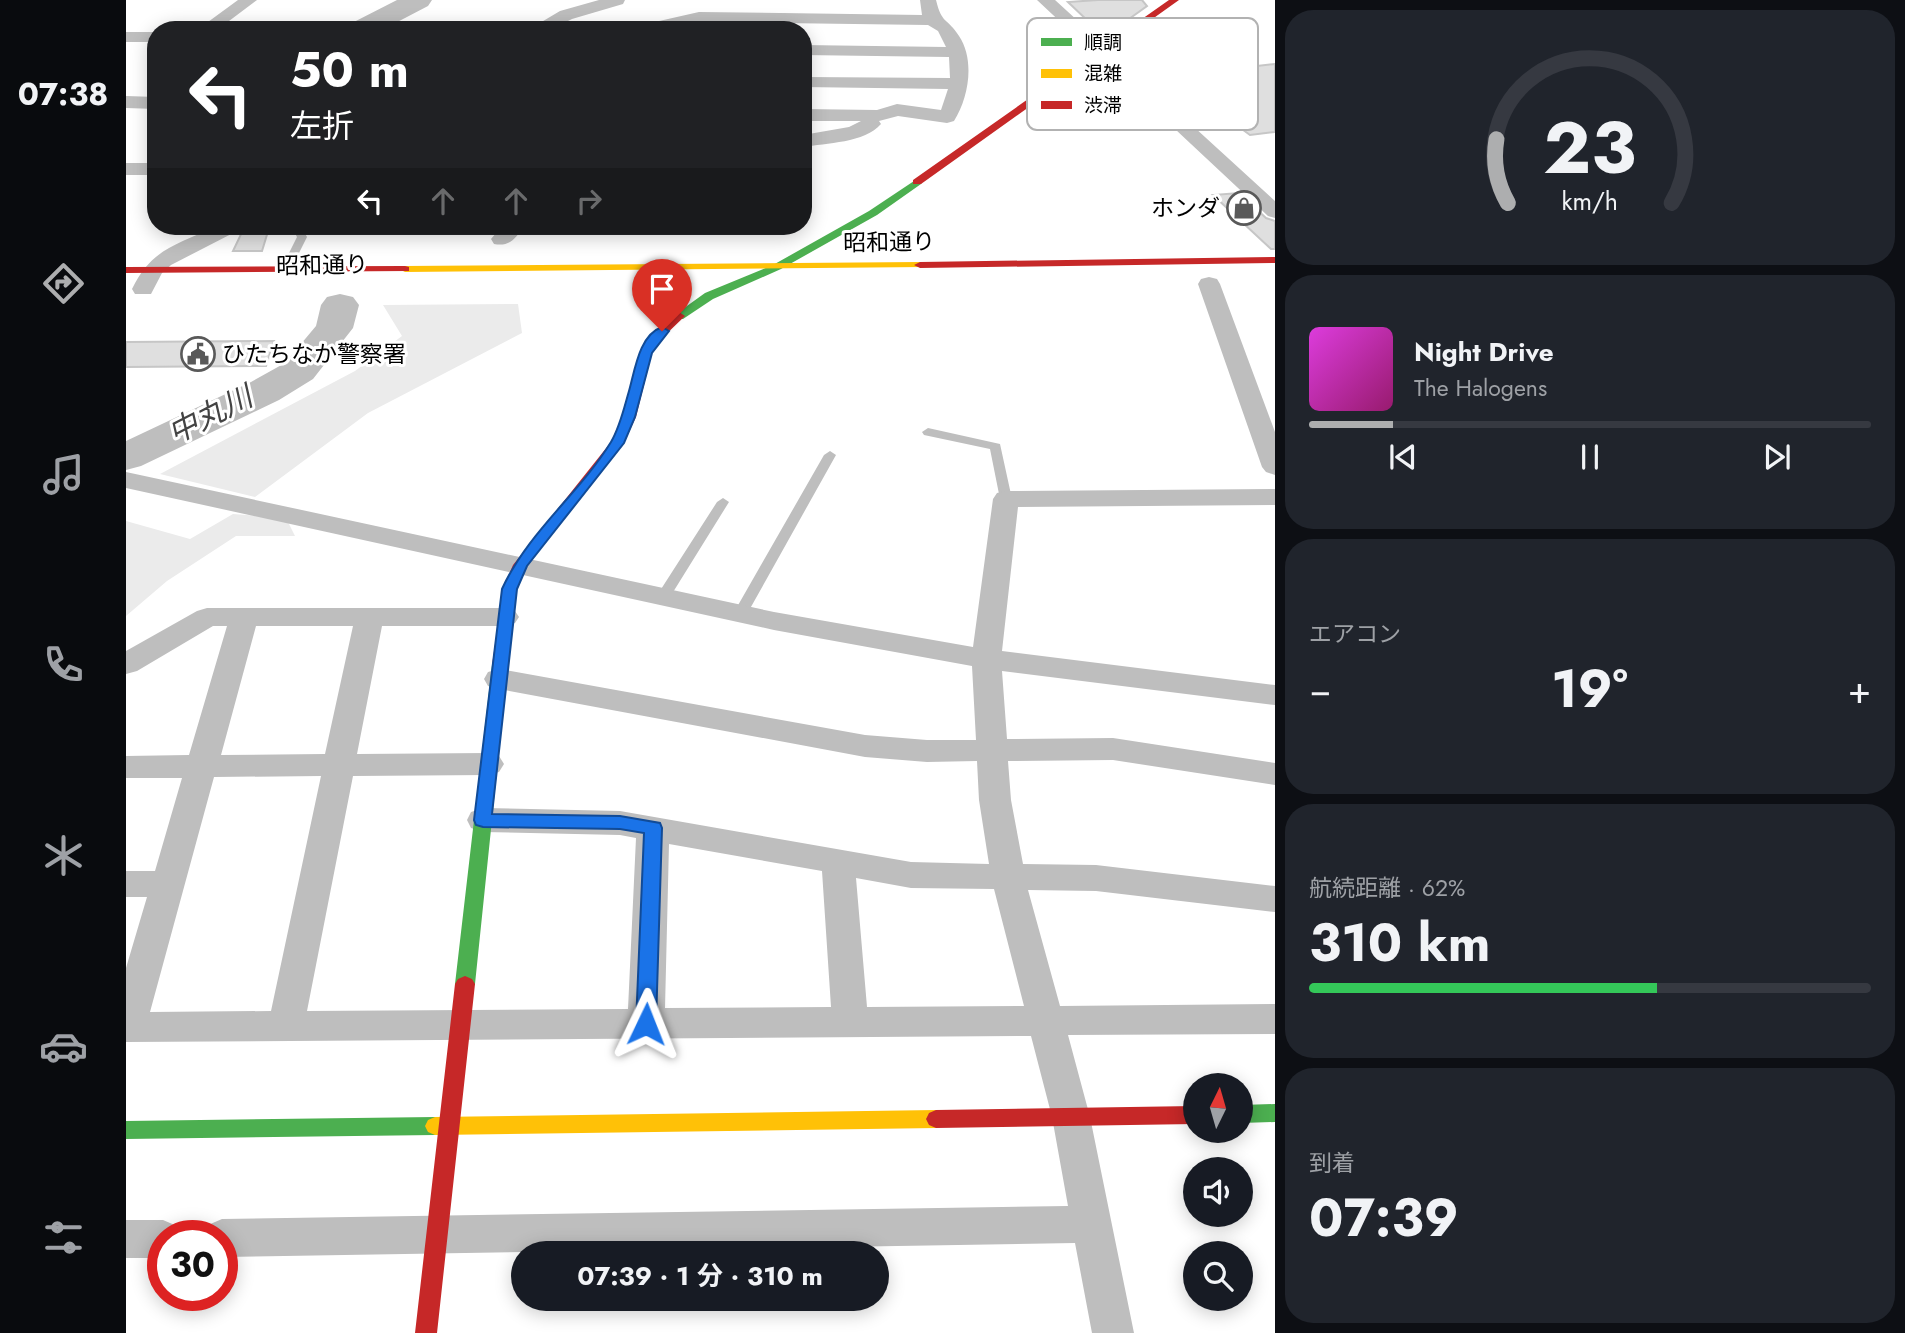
<!DOCTYPE html>
<html lang="ja">
<meta charset="utf-8">
<style>
body{margin:0;font-family:Jost,"Noto Sans JP",sans-serif;background:#20242c;color:#f1f3f6;height:100vh;display:flex;flex-direction:column;font-size:26px;white-space:nowrap}
*{box-sizing:border-box;margin:0}
p{font-size:23px;color:#9ea1a6}
.icon{flex:none;width:38px;height:38px;fill:none;stroke:currentColor;stroke-width:2;stroke-linecap:round;stroke-linejoin:round}
.map{position:relative;flex:1;overflow:hidden}
.drawer{display:flex;flex-direction:column;gap:10px;padding:10px;background:#0d0f14;width:630px}
.drawer>*{flex:none}
.top-card{position:absolute;left:21px;top:21px;width:665px;height:214px;border-radius:28px;box-shadow:0 4px 18px #0003;background:#202124;color:#fff;overflow:hidden}
.needle{width:46px;rotate:5deg}
.fabs{position:absolute;left:1057px;top:1073px;display:grid;gap:14px}
.fabs a{display:grid;place-items:center;width:70px;height:70px;border-radius:50%;background:#171b24;box-shadow:0 4px 18px #0003;font-size:35px}
.speed{position:absolute;left:21px;top:1220px;display:flex;gap:14px;font-size:35px;font-weight:700;text-align:center}
.speed>*{display:grid;place-content:center;width:91px;height:91px;border-radius:50%;background:#171b24;box-shadow:0 4px 18px #0003;line-height:1}
.speed .limit{border:10px solid #d22;background:#fff;color:#111}
.pin{position:absolute;display:grid;place-items:center;width:60px;height:60px;color:#fff;margin:-72px -30px;border-radius:50% 50% 50% 0;rotate:-45deg;box-shadow:0 0 7px #0007}
.pin .icon{rotate:45deg}
.me{position:absolute;width:77px;margin:-38px;rotate:2deg;stroke-linejoin:round;filter:drop-shadow(0 0 5px #0008)}
.turn{display:flex;align-items:center;gap:24px;height:147px;padding:0 28px;font-size:32px}
.turn .icon{width:91px;height:91px;stroke-width:2.5}
.turn b{display:block;font-size:49px;line-height:60px}
.lanes{display:flex;align-items:center;height:66px;padding:0 28px;background:#0003;justify-content:center;gap:35px;direction:ltr}
.lanes .off{opacity:.35}
.big{font-size:52px;font-weight:700;line-height:1.1}
.drawer .tile{flex:1;display:flex;flex-direction:column;justify-content:center;gap:10px;min-width:0;padding:0 24px;border-radius:28px;background:#20242c}
.drawer .dial{align-items:center;gap:0}
.dial svg{height:182px;overflow:visible;fill:none;stroke:#363941;stroke-width:7;stroke-linecap:round;text-anchor:middle}
.dial text{fill:#f1f3f6;stroke:none}
.song{display:flex;align-items:center;gap:21px}
.cover{width:84px;height:84px;border-radius:10px;background:linear-gradient(135deg,hsl(300 70% 55%),hsl(320 70% 35%))}
.played{height:7px;border-radius:4px;background:linear-gradient(90deg,#adaeaf 15%,#363941 15%)}
.keys{display:flex;justify-content:space-around;direction:ltr}
.heat{display:flex;justify-content:space-between;align-items:center;font-size:38px;direction:ltr}
.charge{height:10px;border-radius:5px;background:linear-gradient(90deg,#34c759 62%,#363941 0)}
.trip{position:absolute;left:385px;top:1241px;width:378px;height:70px;border-radius:35px;background:#171b24;box-shadow:0 4px 18px #0003;font-weight:700;line-height:70px;text-align:center}
main{display:flex;flex:1;min-height:0}
.tab-bar{display:flex;flex-direction:column;width:126px;justify-content:space-around;align-items:center;background:#090b0e;color:#9ea1a6}
.tab-bar .icon{width:49px;height:49px}
.tab-bar .on{color:#adaeaf}
.tab-bar b{font-size:32px;color:#f1f3f6}
.map>svg:first-child{display:block}
.green{fill:#ebebeb}
.lines{fill:none;stroke-linecap:round;stroke-linejoin:round}
.river{fill:#bebebe;fill-rule:evenodd}
.building{fill:#dfdfdf;stroke:#c6c6c6;stroke-width:2}
.lane{fill:#bebebe;fill-rule:evenodd}
.street{fill:#bebebe;fill-rule:evenodd}
.fast{fill:#4caf50;fill-rule:evenodd}
.slow{fill:#ffc107;fill-rule:evenodd}
.jam{fill:#c62828;fill-rule:evenodd}
.route{fill:#1a73e8;stroke:#114b97;stroke-width:2}
.labels{text-anchor:middle;stroke-width:6;stroke-linejoin:round;paint-order:stroke}
.far-poi-label{font-size:23px;fill:#000;stroke:#fff;text-anchor:end}
.far-street-label{font-size:23px;fill:#000;stroke:#fff}
.water-label{font-size:30px;font-style:italic;fill:#434343;stroke:#fff}
.key{fill:#fff;stroke:#b2b2b2;stroke-width:2}
.key-label{font-size:19px;fill:#000}
</style>
<main>
<nav class="tab-bar">
<b>07:38</b>
<svg class="icon on" aria-label="directions" viewBox="0 0 24 24"><path d="M12 3l9 9-9 9-9-9zM9 14v-3h6M13 9l2 2-2 2"/></svg>
<svg class="icon" aria-label="music" viewBox="0 0 24 24"><path d="M9 18V5l10-2v13"/><circle cx="6" cy="18" r="3"/><circle cx="16" cy="16" r="3"/></svg>
<svg class="icon" aria-label="phone" viewBox="0 0 24 24"><path d="M5 4h4l2 5-3 2q2 4 5 5l2-3 5 2v4C11 20 4 13 5 4z"/></svg>
<svg class="icon" aria-label="climate" viewBox="0 0 24 24"><path d="M12 3v18M4 7l16 10M4 17L20 7"/></svg>
<svg class="icon" aria-label="car" viewBox="0 0 24 24"><path d="M5 17H2v-5l4-1 3-4h7l3 4 3 1v5h-3M9 17h6M6 11h13"/><circle cx="7" cy="17" r="2"/><circle cx="17" cy="17" r="2"/></svg>
<svg class="icon" aria-label="filters" viewBox="0 0 24 24"><path d="M4 7h16M4 17h16"/><circle cx="9" cy="7" r="2"/><circle cx="15" cy="17" r="2"/></svg>
</nav>
<div class="map">
<svg width="1149" height="1333" viewBox="0 0 1149 1333">
<rect width="100%" height="100%" fill="#fff"/>
<!-- green -->
<path class="green" d="M392,304L396,333L242,413L129,497L34,474L229,371L276,336L257,305Z
M107,514L160,518L169,536H110L41,581L0,616V521L64,539Z"/>
<g class="lines">
<!-- river -->
<path class="river" d="M271,0H306L302,6L256,30H220L224,24Z
M214,294L227,297L233,305L227,328L187,379L153,400L15,466L0,470V441L125,382L159,363L190,326L195,305L201,297Z"/>
</g>
<!-- building -->
<path class="building" d="M972,0H1016L1021,6L989,29L982,22L964,23L942,2Z
M1149,64V132L1124,135L1044,76Z
M1113,193L1140,218L1149,221V249H1145L1087,195Z
M118,228H143L136,251H107Z
M148,341L140,366L0,367V342Z"/>
<g class="lines">
<!-- lane -->
<path class="lane" d="M165,226H175L181,237L165,269L160,272L155,269L171,237Z
M802,428L874,444L886,499L884,502H876L874,499L864,449L798,435L796,432Z
M704,451L710,455L621,614L619,617H609L607,614L698,455Z
M597,498L603,502L544,597L537,601L532,600L530,597L591,502Z"/>
<!-- street -->
<path class="street" d="M112,0H131L91,30H71Z
M473,0H499L497,4L446,19L424,30H402L434,11Z
M794,0H810C816,25 821,17 833,36C849,60 843,97 828,121L821,123L772,116L753,121L755,124C739,143 700,143 677,147V135L723,127L735,121H677V109L751,110L771,104L815,110L822,89L677,87V77L824,78L823,57L677,55V45L820,47L812,31L802,25L573,22L540,30H509L511,26L573,12L796,15Z
M911,0H929L1149,201V218L1142,216Z
M0,32H30V42H0Z
M0,96L30,97V109L0,108Z
M0,163H30V175H0Z
M90,226H117L113,230L45,265L36,273L25,294H9L6,289C26,248 51,245 90,226Z
M376,226H398C390,238 384,247 368,244L365,239Z
M1083,277L1091,279L1094,284L1149,432V475L1140,472L1136,467L1072,284L1075,279Z
M0,472L648,612L847,647L867,499L871,493L880,491L1149,489V505L892,507L876,651L1149,685V705L876,671L881,739L987,738L1149,763V785L987,760L882,761L885,800L897,864L970,865L1149,886V912L970,891L902,890L934,1006L1149,1004V1034L942,1035L964,1117L1008,1333H966L949,1243L96,1257V1236H77L82,1225L96,1219L942,1206L926,1117L905,1036L0,1042V968L21,897H0V871H29L56,778H0V756L63,755L101,626H87L11,671L0,674V651L71,611L81,608H379L389,611L393,617L389,623L379,626H256L231,754L362,753L373,756L378,764L373,772L362,775L227,776L181,1011L502,1009L510,838L494,835L357,832L345,828L341,820L345,812L357,808L494,811L785,862L863,864L853,800L851,761L801,762L739,757L373,689L362,686L358,679L362,672L373,669L739,735L801,740H850L846,666L648,630L0,488ZM130,626H227L199,754L95,755ZM195,776L145,1011L24,1012L88,777ZM543,844L696,871L705,1007L539,1008ZM730,878L785,888L868,889L898,1006L741,1007Z
M0,1220H37L51,1226L56,1236H37V1258H0Z"/>
<!-- fast -->
<path class="fast" d="M791,179L796,182L795,184L751,215L655,269L587,299L557,319H549L547,316L579,293L647,265L743,211Z
M374,660L382,665L349,984L346,989L339,992L332,989L329,984L366,665Z
M1149,1104V1122L1115,1123V1105Z
M309,1117L316,1120L319,1126L316,1132L309,1135L0,1139V1121Z"/>
<!-- slow -->
<path class="slow" d="M794,262L798,263V267L279,272L273,269L279,266Z
M810,1110L817,1113L820,1119L817,1125L810,1128L309,1135L302,1132L299,1126L302,1120L309,1117Z"/>
<!-- jam -->
<path class="jam" d="M1043,0H1053L795,184H787V180Z
M1149,257V263L794,268L788,265L794,262Z
M279,266L283,267V271L0,273V267Z
M553,312L559,316L531,343L526,353L510,417L498,443L401,566L391,588L382,665L374,670L368,669L366,665L377,588L387,565L485,442L496,417L514,353L522,338L549,313Z
M339,976L346,979L349,984L311,1333H289L329,984L332,979Z
M1069,1106V1124L810,1128L803,1125L800,1119L803,1113L810,1110Z"/>
</g>
<!-- route -->
<path class="route" d="M536,327L543,331L526,353L509,417L498,443L401,566L391,589L366,814L494,816L534,823L536,828L530,1024L527,1029L520,1032L513,1029L510,1024L518,833L494,829L357,827L350,825L348,820L376,589C402,532 453,494 485,442C494,427 498,408 503,391C509,370 513,335 536,327Z"/>
<!-- icons -->
<defs>
<g id="shop-ring" transform="scale(1.75)"><circle r="9.5" fill="#fff" stroke="#595959" stroke-width="1.5"/><path d="M-5-2.5h2.3a2.7 3.5 0 0 1 5.4 0H5L5.5 6h-11ZM-1.5-2.5h3a1.5 2.3 0 0 0-3 0Z" fill="#595959"/></g>
<g id="civic-ring" transform="scale(1.75)"><circle r="9.5" fill="#fff" stroke="#595959" stroke-width="1.5"/><path d="M-.6-6.5H3V-4.5H.6V-3L4-1V1h2V6H-6V1h2V-1L-.6-3ZM-1.2 2.5V6h2.4V2.5Z" fill="#595959"/></g>
</defs>
<g fill-rule="evenodd">
<use href="#shop-ring" x="1118" y="208"/>
<use href="#civic-ring" x="72" y="354"/>
</g>
<g class="labels">
<!-- far-poi labels -->
<g class="far-poi-label">
<text x="1094" y="216">ホンダ</text>
<text x="96" y="362" text-anchor="start">ひたちなか警察署</text>
</g>
<!-- far-street labels -->
<g class="far-street-label">
<text transform="translate(763 242) rotate(-1)" y="8">昭和通り</text>
<text transform="translate(196 265) rotate(-1)" y="8">昭和通り</text>
</g>
<!-- water labels -->
<g class="water-label">
<text transform="translate(84 415) rotate(-27)" y="10">中丸川</text>
</g>
</g>
<!-- legend -->
<rect x="901" y="18" width="231" height="112" rx="10" class="key"/>
<rect x="915" y="38" width="31" height="8" fill="#4caf50"/>
<rect x="915" y="69" width="31" height="9" fill="#ffc107"/>
<rect x="915" y="101" width="31" height="8" fill="#c62828"/>
<g class="key-label">
<text x="958" y="49">順調</text>
<text x="958" y="80">混雑</text>
<text x="958" y="112">渋滞</text>
</g>
</svg>
<div class="fabs">
<a><svg class="needle" viewBox="-14 -14 28 28"><path d="M0-13l5 13h-10z" fill="#e53935"/><path d="M0 13l5-13h-10z" fill="#9ea1a6"/></svg></a>
<a><svg class="icon" aria-label="sound" viewBox="0 0 24 24"><path d="M4 9h4l5-4v14l-5-4H4zM17 9q2 3 0 6"/></svg></a>
<a><svg class="icon" aria-label="search" viewBox="0 0 24 24"><circle cx="10" cy="10" r="6"/><path d="M15 15l6 6"/></svg></a>
</div>
<div class="speed"><div class="limit">30</div></div>
<div class="pin" style="left:536px;top:331px;background:#d93025"><svg class="icon" aria-label="arrive" viewBox="0 0 24 24"><path d="M6 21V4h12l-3 4 3 4H6"/></svg></div>
<svg class="me" style="left:520px;top:1024px" viewBox="-20 -20 40 40"><path d="M0-17L14 15 0 8-14 15z" fill="#1a73e8" stroke="#fff" stroke-width="4"/></svg>
<div class="trip">07:39 · 1 分 · 310 m</div>
<div class="top-card">
<div class="turn"><svg class="icon" aria-label="left" viewBox="0 0 24 24"><path d="M17 20v-9H6M10 6l-5 5 5 5"/></svg><div><b>50 m</b>左折</div></div>
<div class="lanes"><svg class="icon" aria-label="left" viewBox="0 0 24 24"><path d="M17 20v-9H6M10 6l-5 5 5 5"/></svg><svg class="icon off" aria-label="ahead" viewBox="0 0 24 24"><path d="M12 20V5M6 11l6-6 6 6"/></svg><svg class="icon off" aria-label="ahead" viewBox="0 0 24 24"><path d="M12 20V5M6 11l6-6 6 6"/></svg><svg class="icon off" aria-label="right" viewBox="0 0 24 24"><path d="M7 20v-9h11M14 6l5 5-5 5"/></svg></div>
</div>
</div>
<section class="drawer">
<div class="tile dial"><svg viewBox="0 0 100 80">
<path d="M14 69A42 42 0 1 1 86 69"/>
<path d="M14 69A42 42 0 0 1 9 41" stroke="#adaeaf"/>
<text x="50" y="56" font-size="32" font-weight="700">23</text>
<text x="50" y="72" font-size="11">km/h</text>
</svg></div>
<div class="tile">
<div class="song"><i class="cover"></i><div><b>Night Drive</b><p>The Halogens</p></div></div>
<div class="played"></div>
<div class="keys"><svg class="icon" aria-label="previous" viewBox="0 0 24 24"><path d="M18 5L8 12l10 7zM5 5v14"/></svg><svg class="icon" aria-label="pause" viewBox="0 0 24 24"><path d="M8 5v14M16 5v14"/></svg><svg class="icon" aria-label="next" viewBox="0 0 24 24"><path d="M6 5l10 7-10 7zM19 5v14"/></svg></div>
</div>
<div class="tile"><p>エアコン</p>
<div class="heat"><a>−</a><b class="big">19°</b><a>+</a></div>
</div>
<div class="tile"><p>航続距離 · 62%</p><b class="big">310 km</b><div class="charge"></div></div>
<div class="tile"><p>到着</p><b class="big">07:39</b></div>
</section>
</main>
